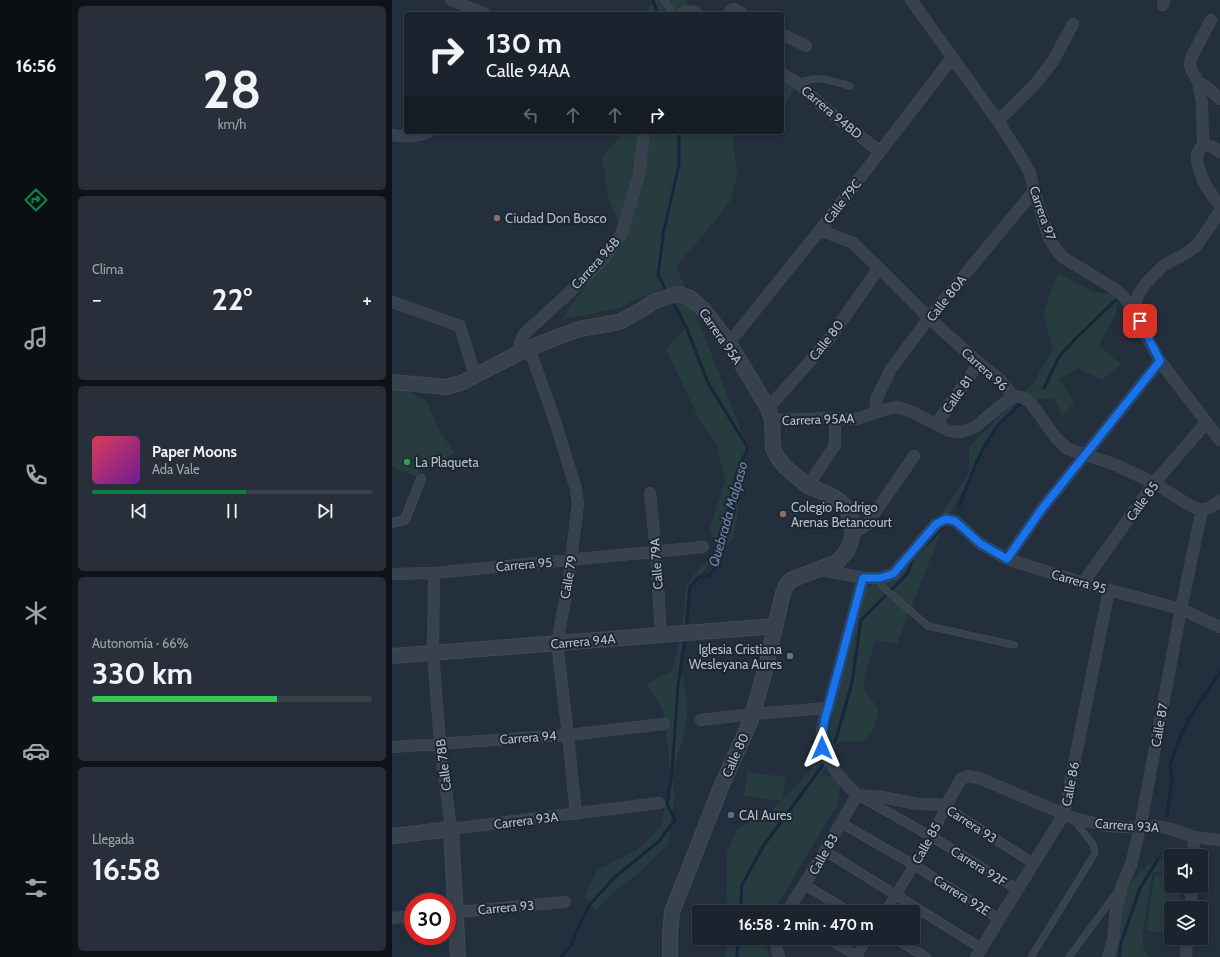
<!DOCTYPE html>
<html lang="es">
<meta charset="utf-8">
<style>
body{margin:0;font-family:Cabin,sans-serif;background:#282f3a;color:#f1f3f6;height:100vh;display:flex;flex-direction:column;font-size:15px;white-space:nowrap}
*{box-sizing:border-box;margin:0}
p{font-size:13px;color:#a0a4aa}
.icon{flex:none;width:22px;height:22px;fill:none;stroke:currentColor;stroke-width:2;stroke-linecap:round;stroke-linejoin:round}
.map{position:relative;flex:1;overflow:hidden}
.details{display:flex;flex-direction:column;gap:6px;padding:6px;background:#0f1319;width:320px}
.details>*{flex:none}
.top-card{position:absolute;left:12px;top:12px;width:380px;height:122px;border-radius:4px;box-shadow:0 2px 6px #0003,0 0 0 1px #39404a;background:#1b232e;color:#f1f3f6;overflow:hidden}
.tools{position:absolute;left:772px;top:849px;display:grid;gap:8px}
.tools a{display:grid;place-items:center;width:44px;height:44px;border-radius:4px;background:#1b232e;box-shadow:0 2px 6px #0003,0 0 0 1px #39404a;font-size:20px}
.speed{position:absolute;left:12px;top:893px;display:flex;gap:8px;font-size:20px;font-weight:700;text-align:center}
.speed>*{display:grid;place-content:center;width:52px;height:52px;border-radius:50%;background:#1b232e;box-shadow:0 2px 6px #0003,0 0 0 1px #39404a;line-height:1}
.speed .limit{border:6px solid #d22;background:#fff;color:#111}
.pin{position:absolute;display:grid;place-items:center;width:34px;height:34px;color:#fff;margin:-17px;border-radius:8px;box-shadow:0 2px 6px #0006}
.me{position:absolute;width:44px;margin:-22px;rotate:0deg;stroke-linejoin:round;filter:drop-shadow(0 0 3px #0008)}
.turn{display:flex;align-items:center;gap:14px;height:84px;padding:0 16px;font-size:18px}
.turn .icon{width:52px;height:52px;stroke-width:2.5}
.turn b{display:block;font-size:28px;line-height:34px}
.lanes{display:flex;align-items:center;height:38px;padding:0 16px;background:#0003;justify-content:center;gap:20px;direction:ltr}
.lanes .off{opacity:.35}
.big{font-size:30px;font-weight:800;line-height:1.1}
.details .card{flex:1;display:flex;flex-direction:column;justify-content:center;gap:6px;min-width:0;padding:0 14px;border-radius:6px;background:#282f3a}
.details .dial{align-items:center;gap:0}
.dial b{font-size:52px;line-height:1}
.song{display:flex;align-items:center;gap:12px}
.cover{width:48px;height:48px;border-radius:6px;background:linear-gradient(135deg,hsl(350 70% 55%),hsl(280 70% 35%))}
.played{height:4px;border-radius:2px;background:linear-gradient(90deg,#0b8043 55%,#39404a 55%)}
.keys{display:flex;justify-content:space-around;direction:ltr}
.heat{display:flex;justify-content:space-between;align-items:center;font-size:22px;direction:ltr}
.charge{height:6px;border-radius:3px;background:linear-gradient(90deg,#34c759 66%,#39404a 0)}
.trip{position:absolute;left:300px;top:905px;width:228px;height:40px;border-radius:4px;background:#1b232e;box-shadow:0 2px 6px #0003,0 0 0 1px #39404a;font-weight:800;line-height:40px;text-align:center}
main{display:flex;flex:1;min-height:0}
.menu{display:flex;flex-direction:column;width:72px;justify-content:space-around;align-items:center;background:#0b0e12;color:#a0a4aa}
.menu .icon{width:28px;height:28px}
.menu .selected{color:#0b8043}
.menu b{font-size:18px;color:#f1f3f6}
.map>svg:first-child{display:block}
.green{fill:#263c3f}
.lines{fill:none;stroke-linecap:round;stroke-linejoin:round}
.stream{stroke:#17263c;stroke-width:3}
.service-casing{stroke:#414a57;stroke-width:7}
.pedestrian-casing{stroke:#414a57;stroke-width:10}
.minor-casing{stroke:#414a57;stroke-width:12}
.tertiary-casing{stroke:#414a57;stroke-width:16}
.service{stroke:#38414e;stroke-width:5.5}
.pedestrian{stroke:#38414e;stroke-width:8}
.minor{stroke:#38414e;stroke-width:11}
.tertiary{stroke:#38414e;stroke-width:14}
.route-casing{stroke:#114b97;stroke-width:10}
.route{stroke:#1a73e8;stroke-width:7}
.education-dot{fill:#8d6e63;stroke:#1d2633;stroke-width:1.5}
.leisure-dot{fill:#2e9e5b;stroke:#1d2633;stroke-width:1.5}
.worship-dot{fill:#6b7280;stroke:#1d2633;stroke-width:1.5}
.service-dot{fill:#5c6f8a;stroke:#1d2633;stroke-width:1.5}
.labels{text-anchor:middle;stroke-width:4;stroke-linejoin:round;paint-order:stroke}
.street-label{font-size:13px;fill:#b4bcc9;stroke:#1d2633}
.poi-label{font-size:13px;fill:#b4bcc9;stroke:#1d2633;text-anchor:start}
.water-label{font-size:14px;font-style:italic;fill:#6d86a8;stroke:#1d2633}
</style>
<main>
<nav class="menu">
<b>16:56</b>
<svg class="icon selected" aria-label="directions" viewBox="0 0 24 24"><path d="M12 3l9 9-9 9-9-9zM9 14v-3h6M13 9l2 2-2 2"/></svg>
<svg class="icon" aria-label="music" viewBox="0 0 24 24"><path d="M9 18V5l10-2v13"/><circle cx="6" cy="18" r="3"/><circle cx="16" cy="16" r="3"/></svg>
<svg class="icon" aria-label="phone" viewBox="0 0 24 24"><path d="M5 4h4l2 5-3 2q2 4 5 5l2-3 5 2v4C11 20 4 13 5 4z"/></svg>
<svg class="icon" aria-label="climate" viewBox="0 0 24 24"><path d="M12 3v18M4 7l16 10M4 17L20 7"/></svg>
<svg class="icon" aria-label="car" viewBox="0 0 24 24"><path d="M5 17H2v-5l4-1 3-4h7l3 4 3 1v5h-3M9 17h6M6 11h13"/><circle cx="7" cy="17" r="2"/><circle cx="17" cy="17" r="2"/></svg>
<svg class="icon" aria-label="filters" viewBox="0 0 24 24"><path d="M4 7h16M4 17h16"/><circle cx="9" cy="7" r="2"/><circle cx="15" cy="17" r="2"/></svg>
</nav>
<section class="details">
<div class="card dial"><b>28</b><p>km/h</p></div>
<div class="card"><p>Clima</p>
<div class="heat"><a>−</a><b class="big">22°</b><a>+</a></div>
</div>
<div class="card">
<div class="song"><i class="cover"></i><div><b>Paper Moons</b><p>Ada Vale</p></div></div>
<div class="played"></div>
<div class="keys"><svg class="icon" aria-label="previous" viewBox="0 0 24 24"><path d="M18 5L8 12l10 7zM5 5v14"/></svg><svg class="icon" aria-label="pause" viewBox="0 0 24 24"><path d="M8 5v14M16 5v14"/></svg><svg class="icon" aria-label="next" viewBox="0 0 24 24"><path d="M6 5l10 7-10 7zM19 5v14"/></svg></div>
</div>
<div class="card"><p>Autonomía · 66%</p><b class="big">330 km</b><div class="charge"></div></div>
<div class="card"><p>Llegada</p><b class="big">16:58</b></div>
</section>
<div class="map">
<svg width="828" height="957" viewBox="0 0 828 957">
<rect width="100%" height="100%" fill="#242f3e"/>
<!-- green -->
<path class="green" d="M263,0H293L300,14H252Z
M390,79L403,87L393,104L390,102Z
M226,132H340L345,175L339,200L313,233L284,266L297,297L356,448L352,471L343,531L340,540L298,586L288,669L296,704L293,731L281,772L282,801L276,844L248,872L224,890L204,911L192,897L205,870L245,850L269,826L279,772L271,710L254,684L280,671L290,632L294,587L301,576L325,550L318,528L333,481L324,443L309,423L274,349L294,327L272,287L227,308L169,320L231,233L217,200L210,157L228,138Z
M666,273L701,292L723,293L725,311L707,345L729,365L710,380L686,368L667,379L682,402L671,416L661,398L626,400L594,444L581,475L554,519L505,644L483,640L473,677L472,689L487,710L480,733L470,742L447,741L430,775L449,778L445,805L387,902L382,912H334L335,852L346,828L380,810L389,801L352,796L355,772L393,777L391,799L418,771L438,725L469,590L502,573L543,523L577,473V447L641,383L661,350L651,313Z
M8,387L34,401L48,432L63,453L35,468L33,457L25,477L0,467V388Z
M763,859L777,861L779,860V874L761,872L750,939L752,950L758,957H719C723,935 725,910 735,889C740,878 754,867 763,859Z
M763,874L779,877V886H789L785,908H779V935L754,930Z
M334,938H373L377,957H334Z"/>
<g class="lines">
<!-- stream -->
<path class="stream" d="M261,0L266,14
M276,294L266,275L272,230L287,164V132
M280,300L294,327L317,385L356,448L345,472L323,568L317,576L307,577L298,586L294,630
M652,388L667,357L684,338L726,298
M567,507C578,479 588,447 608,423C615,416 623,409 631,402
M443,742L460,683L469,620L516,573L521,558L555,523
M775,816L780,779L778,765L788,738L797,719L828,672
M348,912L350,885L372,845L433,762
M169,957L179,945L188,923L199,903L223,877L267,841L283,820L275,804L280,772L286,686L293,637
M345,957L346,938
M727,957L729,943L748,888L766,859"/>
<!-- service casing -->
<g class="service-casing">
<path id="service" d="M272,0L282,14
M407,83C428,75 437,80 458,86
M487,578L492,588L536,626L622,645
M639,957L703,853L701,844L681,819
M677,957L725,892"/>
</g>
<!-- pedestrian casing -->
<g class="pedestrian-casing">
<path id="pedestrian" d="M0,523L13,520L29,479
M469,797L540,837L625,889
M449,823L522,865L607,919
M433,851L589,948
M413,885L458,912
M493,912L540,837L554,805L570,818L641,863
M434,938L467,957
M502,938L534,957
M464,957L476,938"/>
</g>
<!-- minor casing -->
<g class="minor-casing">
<path id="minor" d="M59,0L93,14
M519,0L606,121L629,157L638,173L642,191L657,238L665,251L672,258L726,291L742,308L753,334L768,361L828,440
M771,5L772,0
M290,14C296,11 299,10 305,14
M337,14L339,10L342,9L351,14
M390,34L414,46
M390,74L406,83L429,105L488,152
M806,82L816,88L828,99
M606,121L644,83L661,61L681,24
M0,135C12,137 25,137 36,132
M811,146L810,103L806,82L799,69L798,65L799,58L819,20
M828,152C810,137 801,151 807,169C811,183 819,195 828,205
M428,230L461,243L487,268L537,318L587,363L608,380L621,396L629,397L638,402L664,438L676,449L724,465L762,483L799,506L810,510
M0,302L68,326L83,376
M742,308L746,295L754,283L772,265L795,253L804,246L819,225L828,210
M337,343L428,230L560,58
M137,348L161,415L184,489L186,504L176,584L165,643L176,735L184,814
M130,351C126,344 128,341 132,334L179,291L208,262L229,235L247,175L252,132
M376,408L413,367L437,339L487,268
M483,413L485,397L499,369L537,318L642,191
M380,420L440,418L464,419L495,409L505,407L518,411L557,431L570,432L583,427L621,396
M544,424L587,363
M416,486L443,445V418
M258,493L264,551L269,635
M810,510L819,507L828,501
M461,532L469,529L475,524L522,456
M615,559L649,510L768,361
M425,569L471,578H487L501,574L544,524L554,519L563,521L589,544L615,559L691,583L789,609L828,627
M42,573L41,653L48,743L59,829L267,803
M0,574L42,573L311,547
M691,583L762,483L814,423
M309,720L361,714L436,708
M0,747L176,735L272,724
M465,795L490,797L526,804L554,805L569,779L576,776L587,778L681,818L716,826L748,828L765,826L779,829L802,837L828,840
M465,795C456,786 432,760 430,747C428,734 431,720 436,708L471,578
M801,856L802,837
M798,908L800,886
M395,912L433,851L465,795
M55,913L173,902
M0,918L21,916
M382,938L387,957
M584,957L672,814L717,590
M716,957L721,940L724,909L730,885L739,865L748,828L789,609L810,510
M794,957L795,938"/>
</g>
<!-- tertiary casing -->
<g class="tertiary-casing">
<path id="tertiary" d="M0,382L54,387L69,383L137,348L187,329L227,322L249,310L263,301L285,294L297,297L310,308L337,343L376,408L380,420L381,448L386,458L393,467L416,486L436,494L445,499L452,505L459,518L461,532L459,541L455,551L445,562L399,580L395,584L391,593L373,671L359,720L329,787L280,912L278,935V957
M0,656L383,626
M0,836L59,829L66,957"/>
</g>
<!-- service -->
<use href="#service" class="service"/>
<!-- pedestrian -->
<use href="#pedestrian" class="pedestrian"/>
<!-- minor -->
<use href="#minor" class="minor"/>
<!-- tertiary -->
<use href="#tertiary" class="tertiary"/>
</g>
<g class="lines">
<!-- route casing -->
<g class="route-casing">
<path id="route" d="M430,748C430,734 431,722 436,708L471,578H487L501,574L544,524L554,519L563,521L589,544L615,559L649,510L768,361L748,321"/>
</g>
<!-- route -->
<use href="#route" class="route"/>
</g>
<!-- markers -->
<g class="education-dot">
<circle cx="105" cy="218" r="4"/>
<circle cx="391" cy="514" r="4"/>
</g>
<circle class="leisure-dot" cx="15" cy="462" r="4"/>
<circle class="worship-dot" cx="398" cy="656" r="4"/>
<circle class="service-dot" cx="339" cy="815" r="4"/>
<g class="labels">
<!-- street labels -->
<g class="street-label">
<text transform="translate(440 112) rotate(40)" y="5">Carrera 94BD</text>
<text transform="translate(450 201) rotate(-52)" y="5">Calle 79C</text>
<text transform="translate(651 213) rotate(71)" y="5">Carrera 97</text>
<text transform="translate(203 263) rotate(-48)" y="5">Carrera 96B</text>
<text transform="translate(554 298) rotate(-51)" y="5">Calle 80A</text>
<text transform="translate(329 336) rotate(55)" y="5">Carrera 95A</text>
<text transform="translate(434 340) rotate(-52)" y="5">Calle 80</text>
<text transform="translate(593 369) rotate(42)" y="5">Carrera 96</text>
<text transform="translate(565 394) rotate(-55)" y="5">Calle 81</text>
<text transform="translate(426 419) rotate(-2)" y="5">Carrera 95AA</text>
<text transform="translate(750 501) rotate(-54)" y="5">Calle 85</text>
<text transform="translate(132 564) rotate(-5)" y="5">Carrera 95</text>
<text transform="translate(264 564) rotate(-94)" y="5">Calle 79A</text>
<text transform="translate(176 577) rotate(-80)" y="5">Calle 79</text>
<text transform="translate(687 581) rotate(16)" y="5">Carrera 95</text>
<text transform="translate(191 641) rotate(-5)" y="5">Carrera 94A</text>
<text transform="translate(767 725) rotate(-80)" y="5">Calle 87</text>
<text transform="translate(136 737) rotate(-4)" y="5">Carrera 94</text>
<text transform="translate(343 755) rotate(-66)" y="5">Calle 80</text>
<text transform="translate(51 765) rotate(-97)" y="5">Calle 78B</text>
<text transform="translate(678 784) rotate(-79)" y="5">Calle 86</text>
<text transform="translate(134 820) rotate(-7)" y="5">Carrera 93A</text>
<text transform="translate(580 824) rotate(33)" y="5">Carrera 93</text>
<text transform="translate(735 825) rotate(4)" y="5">Carrera 93A</text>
<text transform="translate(534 843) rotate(-61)" y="5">Calle 85</text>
<text transform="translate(431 854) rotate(-60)" y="5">Calle 83</text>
<text transform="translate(587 866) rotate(32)" y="5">Carrera 92F</text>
<text transform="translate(570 895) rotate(32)" y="5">Carrera 92E</text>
<text transform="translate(114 907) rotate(-5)" y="5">Carrera 93</text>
</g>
<!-- poi labels -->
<g class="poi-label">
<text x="113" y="223">Ciudad Don Bosco</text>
<text x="23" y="467">La Plaqueta</text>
<text x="399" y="512">Colegio Rodrigo<tspan x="399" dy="15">Arenas Betancourt</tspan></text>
<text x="390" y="654" text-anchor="end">Iglesia Cristiana<tspan x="390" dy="15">Wesleyana Aures</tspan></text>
<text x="347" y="820">CAI Aures</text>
</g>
<!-- water labels -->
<g class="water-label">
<text transform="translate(336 514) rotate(-74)" y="5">Quebrada Malpaso</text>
</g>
</g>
</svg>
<div class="tools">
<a><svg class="icon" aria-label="sound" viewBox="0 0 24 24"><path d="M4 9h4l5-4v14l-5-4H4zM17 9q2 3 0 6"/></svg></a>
<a><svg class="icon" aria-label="layers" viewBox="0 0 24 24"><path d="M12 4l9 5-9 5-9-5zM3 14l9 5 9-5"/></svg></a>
</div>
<div class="speed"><div class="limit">30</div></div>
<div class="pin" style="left:748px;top:321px;background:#d93025"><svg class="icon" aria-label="arrive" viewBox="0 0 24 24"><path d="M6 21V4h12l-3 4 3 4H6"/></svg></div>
<svg class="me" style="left:430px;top:748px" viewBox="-20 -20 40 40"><path d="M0-17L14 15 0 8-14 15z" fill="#1a73e8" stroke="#fff" stroke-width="4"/></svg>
<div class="trip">16:58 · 2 min · 470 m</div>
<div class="top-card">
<div class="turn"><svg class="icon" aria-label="right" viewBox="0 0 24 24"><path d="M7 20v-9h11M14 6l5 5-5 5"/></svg><div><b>130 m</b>Calle 94AA</div></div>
<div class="lanes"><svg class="icon off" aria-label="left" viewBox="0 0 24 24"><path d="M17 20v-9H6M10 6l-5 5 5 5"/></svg><svg class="icon off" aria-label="ahead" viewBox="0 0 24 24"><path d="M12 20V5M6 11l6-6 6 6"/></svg><svg class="icon off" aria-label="ahead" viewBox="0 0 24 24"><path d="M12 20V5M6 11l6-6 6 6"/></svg><svg class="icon" aria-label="right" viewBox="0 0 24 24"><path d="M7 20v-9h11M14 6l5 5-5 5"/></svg></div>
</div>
</div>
</main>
